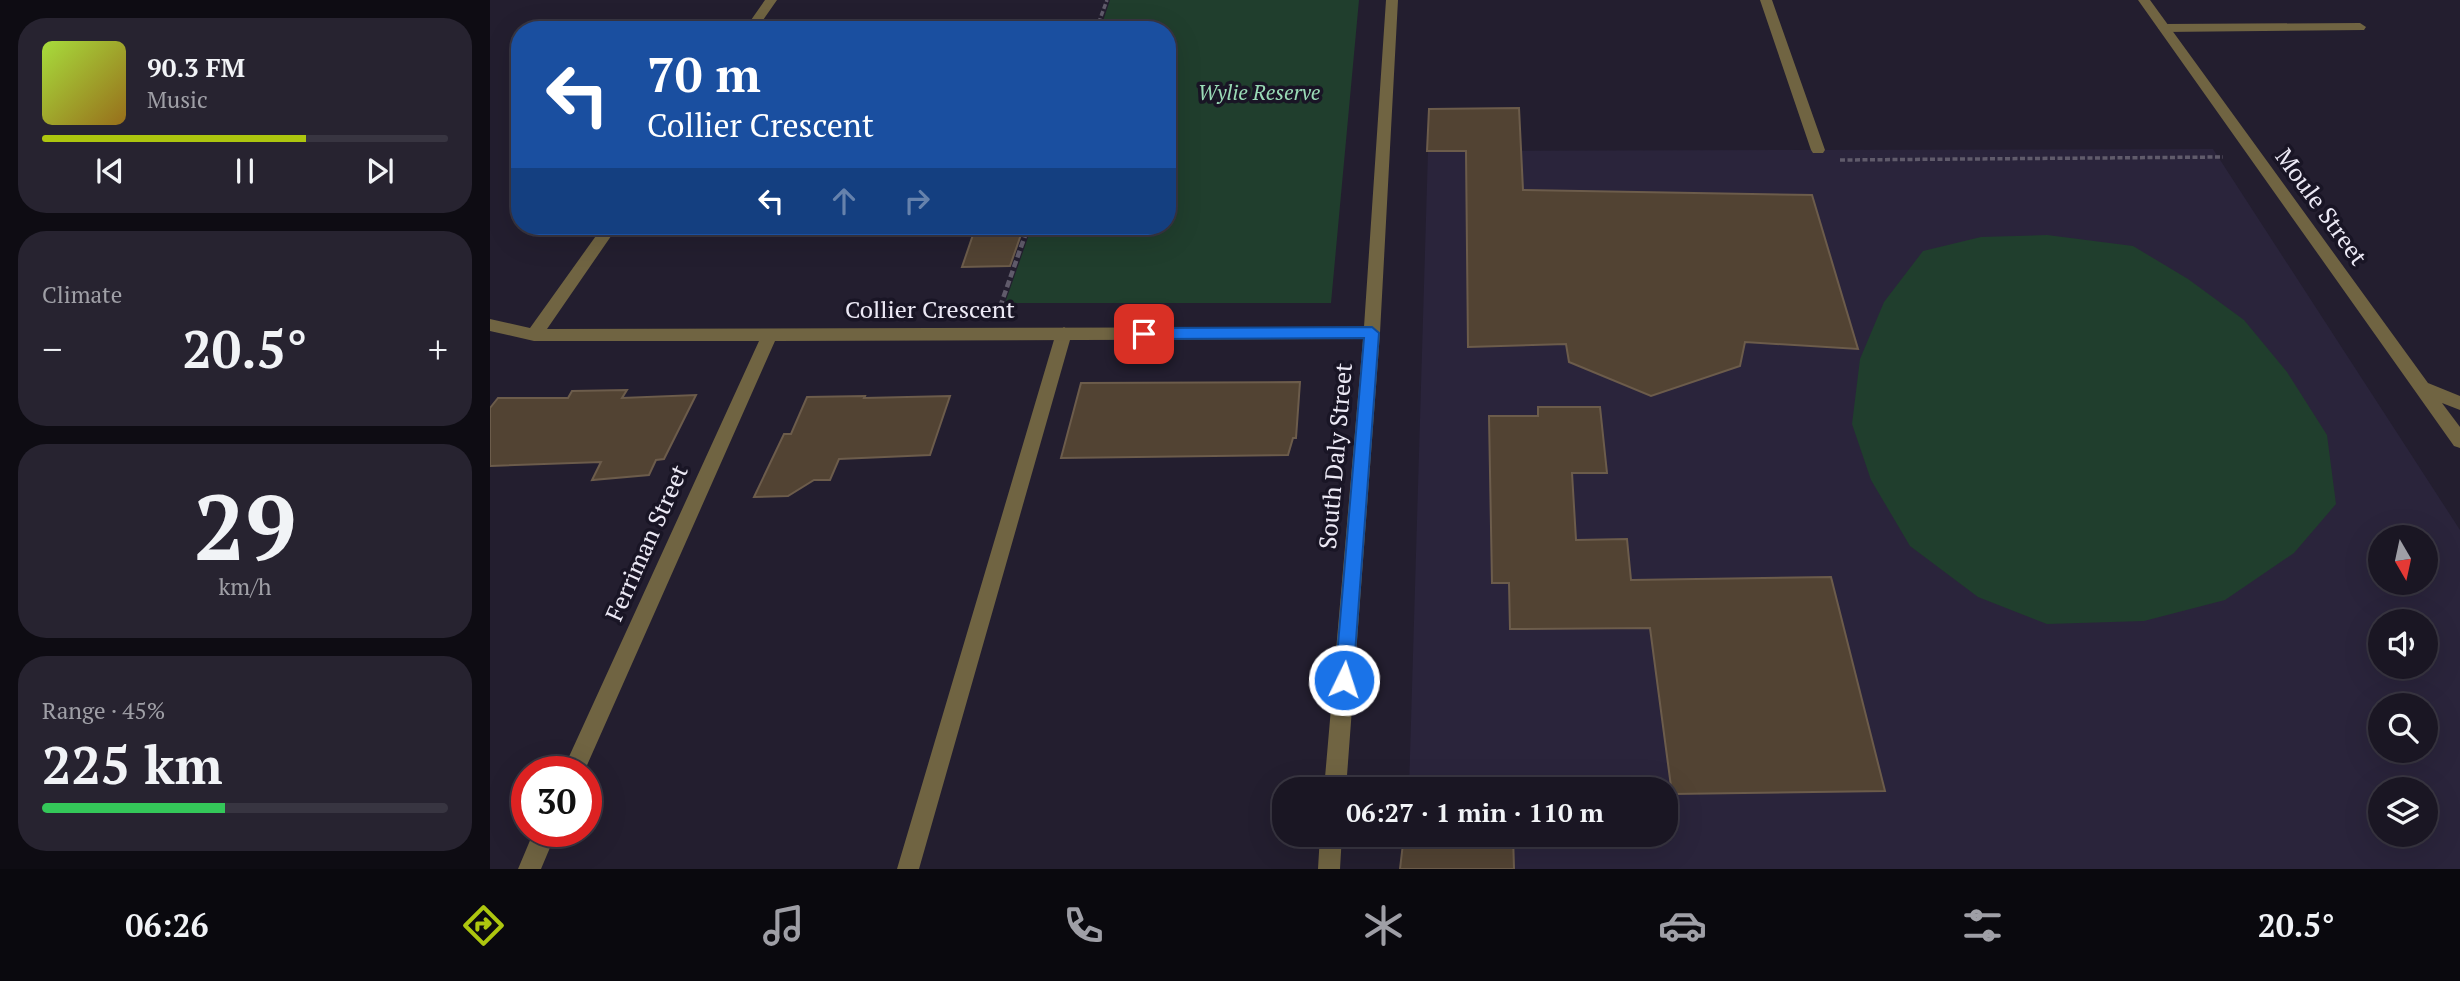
<!DOCTYPE html>
<meta charset="utf-8">
<style>
body{margin:0;font-family:"PT Serif",serif;background:#272330;color:#f1f3f6;height:100vh;display:flex;flex-direction:column;font-size:26px;white-space:nowrap}
*{box-sizing:border-box;margin:0}
p{font-size:23px;color:#9f9fa6}
.icon{flex:none;width:38px;height:38px;fill:none;stroke:currentColor;stroke-width:2;stroke-linecap:round;stroke-linejoin:round}
.map{position:relative;flex:1;overflow:hidden}
.side{display:flex;flex-direction:column;gap:18px;padding:18px;background:#0e0c13;width:490px}
.side>*{flex:none}
.banner{position:absolute;left:21px;top:21px;width:665px;height:214px;border-radius:28px;box-shadow:0 7px 28px #0002,0 0 0 2px #383541;background:#1a4fa0;color:#fff;overflow:hidden}
.needle{width:46px;rotate:171deg}
.buttons{position:absolute;left:1878px;top:525px;display:grid;gap:14px}
.buttons a{display:grid;place-items:center;width:70px;height:70px;border-radius:50%;background:#1a1623;box-shadow:0 7px 28px #0002,0 0 0 2px #383541;font-size:35px}
.speed{position:absolute;left:21px;top:756px;display:flex;gap:14px;font-size:35px;font-weight:700;text-align:center}
.speed>*{display:grid;place-content:center;width:91px;height:91px;border-radius:50%;background:#1a1623;box-shadow:0 7px 28px #0002,0 0 0 2px #383541;line-height:1}
.speed .limit{border:10px solid #d22;background:#fff;color:#111}
.pin{position:absolute;display:grid;place-items:center;width:60px;height:60px;color:#fff;margin:-30px;border-radius:14px;box-shadow:0 4px 10px #0006}
.me{position:absolute;width:77px;margin:-38px;rotate:4deg;stroke-linejoin:round;filter:drop-shadow(0 0 5px #0008)}
.turn{display:flex;align-items:center;gap:24px;height:147px;padding:0 21px;font-size:32px}
.turn .icon{width:91px;height:91px;stroke-width:2.5}
.turn b{display:block;font-size:49px;line-height:60px}
.lanes{display:flex;align-items:center;height:66px;padding:0 21px;background:#0003;justify-content:center;gap:35px;direction:ltr}
.lanes .off{opacity:.35}
.big{font-size:52px;font-weight:700;line-height:1.1}
.side .tile{flex:1;display:flex;flex-direction:column;justify-content:center;gap:10px;min-width:0;padding:0 24px;border-radius:28px;background:#272330}
.side .dial{align-items:center;gap:0}
.dial b{font-size:91px;line-height:1}
.song{display:flex;align-items:center;gap:21px}
.cover{width:84px;height:84px;border-radius:10px;background:linear-gradient(135deg,hsl(80 70% 55%),hsl(40 70% 35%))}
.played{height:7px;border-radius:4px;background:linear-gradient(90deg,#adc60f 65%,#383541 65%)}
.keys{display:flex;justify-content:space-around;direction:ltr}
.heat{display:flex;justify-content:space-between;align-items:center;font-size:38px;direction:ltr}
.charge{height:10px;border-radius:5px;background:linear-gradient(90deg,#34c759 45%,#383541 0)}
.trip{position:absolute;left:782px;top:777px;width:406px;height:70px;border-radius:28px;background:#1a1623;box-shadow:0 7px 28px #0002,0 0 0 2px #383541;font-weight:700;line-height:70px;text-align:center}
.tabs{display:flex;height:112px;justify-content:space-around;align-items:center;background:#0a090e;color:#9f9fa6}
.tabs .icon{width:49px;height:49px}
.tabs .active{color:#adc60f}
.tabs b{font-size:32px;color:#f1f3f6}
main{display:flex;flex:1;min-height:0}
.map>svg:first-child{display:block}
.built{fill:#2a243b;fill-rule:evenodd}
.green{fill:#203e2d}
.building{fill:#524333;stroke:#6c5c4b;stroke-width:2}
.lines{fill:none;stroke-linecap:round;stroke-linejoin:round}
.path-far1{stroke:#605b6b;stroke-width:3.5;stroke-dasharray:5 2.5;stroke-linecap:butt}
.path{stroke:#605b6b;stroke-width:4.5;stroke-dasharray:7 3.5;stroke-linecap:butt}
.service{fill:#706442;fill-rule:evenodd}
.minor{fill:#706442;fill-rule:evenodd}
.route{fill:#1a73e8;stroke:#114b97;stroke-width:2}
.labels{text-anchor:middle;stroke-width:7;stroke-linejoin:round;paint-order:stroke}
.far-park-label{font-size:21px;font-style:italic;fill:#9adbb6;stroke:#191525}
.street-label{font-size:24px;fill:#ece9f5;stroke:#191525}
</style>
<main>
<section class="side">
<div class="tile">
<div class="song"><i class="cover"></i><div><b>90.3 FM</b><p>Music</p></div></div>
<div class="played"></div>
<div class="keys"><svg class="icon" aria-label="previous" viewBox="0 0 24 24"><path d="M18 5L8 12l10 7zM5 5v14"/></svg><svg class="icon" aria-label="pause" viewBox="0 0 24 24"><path d="M8 5v14M16 5v14"/></svg><svg class="icon" aria-label="next" viewBox="0 0 24 24"><path d="M6 5l10 7-10 7zM19 5v14"/></svg></div>
</div>
<div class="tile"><p>Climate</p>
<div class="heat"><a>−</a><b class="big">20.5°</b><a>+</a></div>
</div>
<div class="tile dial"><b>29</b><p>km/h</p></div>
<div class="tile"><p>Range · 45%</p><b class="big">225 km</b><div class="charge"></div></div>
</section>
<div class="map">
<svg width="1970" height="869" viewBox="0 0 1970 869">
<rect width="100%" height="100%" fill="#231e2f"/>
<!-- built -->
<path class="built" d="M1723,149L1970,530V869H1024L1023,835H1176V789H919L938,151ZM1890,537H1936V583H1890ZM1890,621H1936V667H1890ZM1890,705H1936V751H1890ZM1890,789H1936V835H1890Z"/>
<!-- green -->
<path class="green" d="M620,0H869L841,303H515L542,226H677V30H610Z
M1557,235L1643,246L1698,279L1754,320L1797,372L1837,435L1846,504L1804,553L1735,600L1654,621L1557,624L1488,597L1420,546L1381,480L1362,424L1370,359L1394,302L1433,251L1491,237Z"/>
<!-- building -->
<path class="building" d="M1029,108L1033,190L1322,195L1368,349L1255,342L1250,366L1161,396L1079,362L1076,344L978,347L976,151H937L939,109Z
M486,226H534L520,266L472,267Z
M810,382L806,438H803L798,455L571,458L591,383Z
M137,390L132,398L206,395L174,459L166,460L159,475L102,480L111,462L0,466V408L8,398H78L82,391Z
M375,396L374,398L460,396L440,455L349,459L340,480H324L298,496L264,497L294,434H301L317,397Z
M1048,407H1110L1117,473H1082L1086,540L1137,539L1141,580L1341,577L1395,791L1182,794L1160,628L1020,629L1019,583H1002L999,416H1048Z
M914,835H1023L1024,869H910Z"/>
<g class="lines">
<!-- path-far1 -->
<path class="path-far1" d="M606,30L617,0
M1350,160L1733,157
M536,232L538,226"/>
<!-- path -->
<path class="path" d="M510,307L537,230"/>
<!-- service -->
<path class="service" d="M1870,23L1876,27L1874,30L1674,32L1668,28L1674,24Z
M574,327L582,333L429,869H407L566,333Z"/>
<!-- minor -->
<path class="minor" d="M275,0H287L266,30H254Z
M896,0H908L890,333L856,789H834L873,339L285,341L94,772H72L269,341H44L0,331V319L40,328L113,226H128L57,329L874,327Z
M1270,0H1282L1335,150L1333,153H1323L1321,150Z
M1648,0H1660L1938,383L1970,396V410L1952,403L1970,427V448L1964,446Z
M44,831H67L51,869H28Z
M830,835H852L850,869H828Z"/>
</g>
<!-- route -->
<path class="route" d="M882,327L889,333L863,680L861,686L854,688L847,686L845,680L874,338L654,339L646,334L654,328Z"/>
<g class="labels">
<!-- far-park labels -->
<g class="far-park-label">
<text x="769" y="100">Wylie Reserve</text>
</g>
<!-- street labels -->
<g class="street-label">
<text transform="translate(1831 207) rotate(54)" y="8">Moule Street</text>
<text x="440" y="318">Collier Crescent</text>
<text transform="translate(846 456) rotate(-85)" y="8">South Daly Street</text>
<text transform="translate(157 543) rotate(-66)" y="8">Ferriman Street</text>
</g>
</g>
</svg>
<div class="buttons">
<a><svg class="needle" viewBox="-14 -14 28 28"><path d="M0-13l5 13h-10z" fill="#e53935"/><path d="M0 13l5-13h-10z" fill="#9f9fa6"/></svg></a>
<a><svg class="icon" aria-label="sound" viewBox="0 0 24 24"><path d="M4 9h4l5-4v14l-5-4H4zM17 9q2 3 0 6"/></svg></a>
<a><svg class="icon" aria-label="search" viewBox="0 0 24 24"><circle cx="10" cy="10" r="6"/><path d="M15 15l6 6"/></svg></a>
<a><svg class="icon" aria-label="layers" viewBox="0 0 24 24"><path d="M12 4l9 5-9 5-9-5zM3 14l9 5 9-5"/></svg></a>
</div>
<div class="speed"><div class="limit">30</div></div>
<div class="pin" style="left:654px;top:334px;background:#d93025"><svg class="icon" aria-label="arrive" viewBox="0 0 24 24"><path d="M6 21V4h12l-3 4 3 4H6"/></svg></div>
<svg class="me" style="left:854px;top:680px" viewBox="-20 -20 40 40"><circle r="17" fill="#1a73e8" stroke="#fff" stroke-width="3"/><path d="M0-11L8 9 0 5-8 9z" fill="#fff"/></svg>
<div class="trip">06:27 · 1 min · 110 m</div>
<div class="banner">
<div class="turn"><svg class="icon" aria-label="left" viewBox="0 0 24 24"><path d="M17 20v-9H6M10 6l-5 5 5 5"/></svg><div><b>70 m</b>Collier Crescent</div></div>
<div class="lanes"><svg class="icon" aria-label="left" viewBox="0 0 24 24"><path d="M17 20v-9H6M10 6l-5 5 5 5"/></svg><svg class="icon off" aria-label="ahead" viewBox="0 0 24 24"><path d="M12 20V5M6 11l6-6 6 6"/></svg><svg class="icon off" aria-label="right" viewBox="0 0 24 24"><path d="M7 20v-9h11M14 6l5 5-5 5"/></svg></div>
</div>
</div>
</main>
<nav class="tabs">
<b>06:26</b>
<svg class="icon active" aria-label="directions" viewBox="0 0 24 24"><path d="M12 3l9 9-9 9-9-9zM9 14v-3h6M13 9l2 2-2 2"/></svg>
<svg class="icon" aria-label="music" viewBox="0 0 24 24"><path d="M9 18V5l10-2v13"/><circle cx="6" cy="18" r="3"/><circle cx="16" cy="16" r="3"/></svg>
<svg class="icon" aria-label="phone" viewBox="0 0 24 24"><path d="M5 4h4l2 5-3 2q2 4 5 5l2-3 5 2v4C11 20 4 13 5 4z"/></svg>
<svg class="icon" aria-label="climate" viewBox="0 0 24 24"><path d="M12 3v18M4 7l16 10M4 17L20 7"/></svg>
<svg class="icon" aria-label="car" viewBox="0 0 24 24"><path d="M5 17H2v-5l4-1 3-4h7l3 4 3 1v5h-3M9 17h6M6 11h13"/><circle cx="7" cy="17" r="2"/><circle cx="17" cy="17" r="2"/></svg>
<svg class="icon" aria-label="filters" viewBox="0 0 24 24"><path d="M4 7h16M4 17h16"/><circle cx="9" cy="7" r="2"/><circle cx="15" cy="17" r="2"/></svg>
<b>20.5°</b>
</nav>
